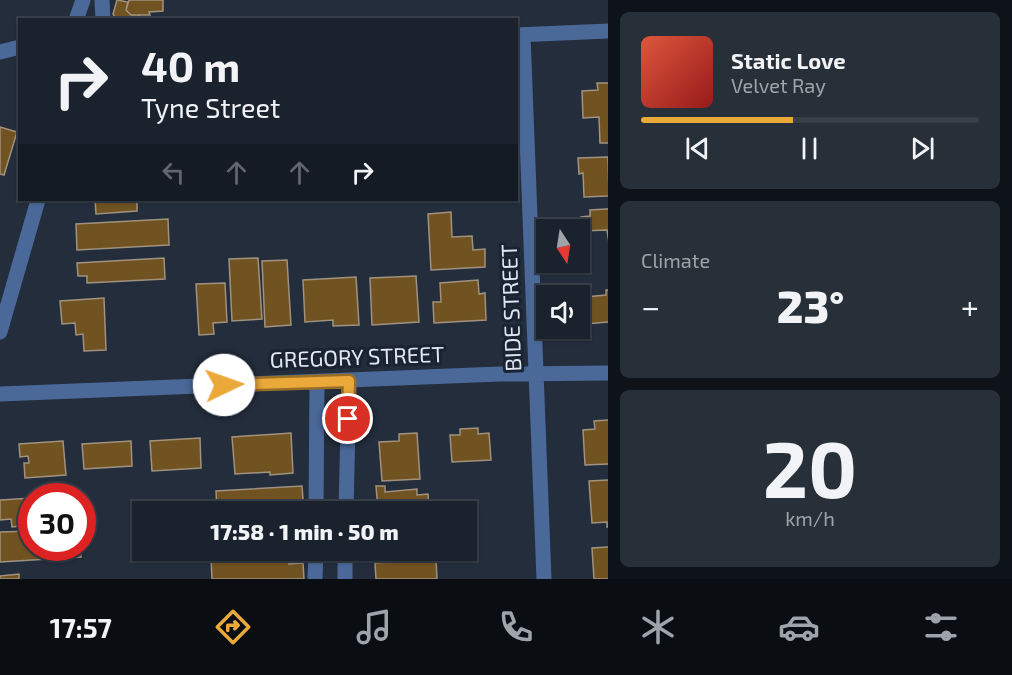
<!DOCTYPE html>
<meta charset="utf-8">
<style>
body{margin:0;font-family:"Exo 2",sans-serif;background:#272f39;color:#f1f3f6;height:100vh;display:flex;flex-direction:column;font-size:22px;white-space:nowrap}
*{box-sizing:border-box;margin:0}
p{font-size:20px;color:#9fa4aa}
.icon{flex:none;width:33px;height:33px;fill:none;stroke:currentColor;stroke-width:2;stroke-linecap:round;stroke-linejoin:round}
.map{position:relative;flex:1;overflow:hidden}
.side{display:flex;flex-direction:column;gap:12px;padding:12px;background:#0e1319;width:404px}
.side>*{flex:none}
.hud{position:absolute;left:18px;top:18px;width:500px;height:183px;border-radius:0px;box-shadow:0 2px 4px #0004,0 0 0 2px #383f49;background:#1a222d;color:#f1f3f6;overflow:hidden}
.needle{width:39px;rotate:168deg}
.fabs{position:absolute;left:536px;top:219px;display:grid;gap:12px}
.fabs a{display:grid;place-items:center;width:54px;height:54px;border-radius:0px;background:#1a222d;box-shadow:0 2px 4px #0004,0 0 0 2px #383f49;font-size:30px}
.speed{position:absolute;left:18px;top:483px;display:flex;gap:12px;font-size:30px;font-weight:700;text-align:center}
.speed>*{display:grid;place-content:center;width:78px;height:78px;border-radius:50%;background:#1a222d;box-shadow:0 2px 4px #0004,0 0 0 2px #383f49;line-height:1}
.speed .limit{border:9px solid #d22;background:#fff;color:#111}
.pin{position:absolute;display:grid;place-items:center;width:51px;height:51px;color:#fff;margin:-26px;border:3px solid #fff;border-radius:50%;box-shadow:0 2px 6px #0007}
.me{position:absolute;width:66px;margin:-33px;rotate:87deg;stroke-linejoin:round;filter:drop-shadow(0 0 4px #0008)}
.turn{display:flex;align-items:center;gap:21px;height:126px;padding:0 24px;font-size:27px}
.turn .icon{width:78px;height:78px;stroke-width:2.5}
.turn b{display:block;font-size:42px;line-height:51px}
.lanes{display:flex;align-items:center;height:57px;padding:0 24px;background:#0003;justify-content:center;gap:30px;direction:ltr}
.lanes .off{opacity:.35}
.big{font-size:45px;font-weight:800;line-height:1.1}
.side .widget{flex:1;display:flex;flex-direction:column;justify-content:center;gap:9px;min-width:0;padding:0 21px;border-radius:9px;background:#272f39}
.side .dial{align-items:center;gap:0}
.dial b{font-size:78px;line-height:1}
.song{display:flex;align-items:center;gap:18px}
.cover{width:72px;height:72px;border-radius:9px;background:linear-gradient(135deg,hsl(10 70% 55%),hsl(0 70% 35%))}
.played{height:6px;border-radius:3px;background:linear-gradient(90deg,#eba93a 45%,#383f49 45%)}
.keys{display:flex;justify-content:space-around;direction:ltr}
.heat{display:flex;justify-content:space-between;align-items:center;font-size:33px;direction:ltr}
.trip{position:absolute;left:132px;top:501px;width:345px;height:60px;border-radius:0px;background:#1a222d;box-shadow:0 2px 4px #0004,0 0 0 2px #383f49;font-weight:800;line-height:60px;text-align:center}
.menu{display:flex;height:96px;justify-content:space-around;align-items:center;background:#0a0e12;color:#9fa4aa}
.menu .icon{width:42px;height:42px}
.menu .on{color:#eba93a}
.menu b{font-size:27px;color:#f1f3f6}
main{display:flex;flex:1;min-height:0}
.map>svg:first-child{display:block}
.building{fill:#715322;stroke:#a0927f;stroke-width:1.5}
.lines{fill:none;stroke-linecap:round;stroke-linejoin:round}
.minor{stroke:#4a6999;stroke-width:15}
.route-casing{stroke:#996e26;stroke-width:15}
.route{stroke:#eba93a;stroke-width:10}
.labels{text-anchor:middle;stroke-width:6;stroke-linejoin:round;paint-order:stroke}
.street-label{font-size:22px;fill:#e0e7f1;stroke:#192332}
</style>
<main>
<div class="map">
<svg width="609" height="579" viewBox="0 0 609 579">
<rect width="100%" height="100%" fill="#232d3c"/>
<!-- building -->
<path class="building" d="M117,0L128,2L126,10L131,15H139L140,20H117L113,14Z
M129,0H163V11L149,12L150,15H131L126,10Z
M597,83H609V143H600L599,117L583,118L582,91L598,90Z
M0,127L17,132L4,175L0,174Z
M608,157L609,196L584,197L583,173L579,174L578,158Z
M95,200H137V211L96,214Z
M606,209H609V243L607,230L582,231L581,217L590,216V210Z
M451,212L452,237L472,236L473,250L485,249V267L431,270L428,214Z
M168,219L169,245L77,250L76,224Z
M164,258L165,279L87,283V276H78L77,263Z
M258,258L262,319L232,321L229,259Z
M287,260L291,325L265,327L262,261Z
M416,276L419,322L372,325L370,278Z
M356,277L359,325L333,326V320L305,322L303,280Z
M478,280L479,294L485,293L486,320L434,323L433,302H441L440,283Z
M225,283L227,322L213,323L214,334L199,335L196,284Z
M606,290H609V322L586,324L585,297L606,295Z
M104,298L106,350L84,351L83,334L76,335L75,323L62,324L60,301Z
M609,420V464L585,465L583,430L595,429L594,421Z
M478,428V434L489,433L491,460L452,462L450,435H460V429Z
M291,433L293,473L270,475V472L235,474L232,437Z
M417,433L420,479L382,481L379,442L399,441V434Z
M200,438L201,468L152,471L150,441Z
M63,441L66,475L25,478L24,463H29L28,456L20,457L19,444Z
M131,441L132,466L84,469L82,444Z
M609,480V527H607V522L592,523L589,481Z
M302,486L304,512H217L216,491Z
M376,486H385V492L417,489V495L428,494L429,512H372L378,510Z
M85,494L86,522H82V496H51Z
M32,498V525L12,527L11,519L0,520V500Z
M32,531V548H80L81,557L0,562V532Z
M609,547V579H594L592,548Z
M215,550H259L215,553Z
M289,554V564L303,563L304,579H212L211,559Z
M436,559L437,579H376L375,563Z
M19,574V579H0V576Z"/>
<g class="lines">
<!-- minor -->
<path class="minor" d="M102,0L103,20
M76,20L83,0
M516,35L609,31
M523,35L544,579
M0,52L20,47
M0,332L38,200
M0,394L500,374L609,373
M316,512L317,382
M346,512L349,381
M315,579L316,550
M345,579V550"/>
</g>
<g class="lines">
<!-- route casing -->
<g class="route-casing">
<path id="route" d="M224,385L349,381L348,419"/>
</g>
<!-- route -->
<use href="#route" class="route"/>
</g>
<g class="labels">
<!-- street labels -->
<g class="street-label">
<text transform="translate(511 308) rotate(-92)" y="8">BIDE STREET</text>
<text transform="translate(357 357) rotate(-2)" y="8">GREGORY STREET</text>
</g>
</g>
</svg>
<div class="fabs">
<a><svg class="needle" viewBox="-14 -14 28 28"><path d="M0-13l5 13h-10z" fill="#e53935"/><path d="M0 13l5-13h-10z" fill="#9fa4aa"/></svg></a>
<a><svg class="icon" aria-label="sound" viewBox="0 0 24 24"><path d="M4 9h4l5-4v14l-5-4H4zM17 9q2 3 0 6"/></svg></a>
</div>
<div class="speed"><div class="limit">30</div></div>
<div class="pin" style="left:348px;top:419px;background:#d93025"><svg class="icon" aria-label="arrive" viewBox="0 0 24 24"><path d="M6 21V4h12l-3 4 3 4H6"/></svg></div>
<svg class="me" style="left:224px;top:385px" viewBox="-20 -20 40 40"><circle r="19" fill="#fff"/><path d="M0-13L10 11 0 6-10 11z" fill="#eba93a"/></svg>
<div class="trip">17:58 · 1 min · 50 m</div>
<div class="hud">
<div class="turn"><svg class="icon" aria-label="right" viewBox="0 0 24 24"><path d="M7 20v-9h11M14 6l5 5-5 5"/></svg><div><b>40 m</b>Tyne Street</div></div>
<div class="lanes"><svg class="icon off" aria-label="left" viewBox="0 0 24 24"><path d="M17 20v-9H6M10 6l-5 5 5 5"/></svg><svg class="icon off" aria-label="ahead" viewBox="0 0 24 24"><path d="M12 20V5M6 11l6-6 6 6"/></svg><svg class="icon off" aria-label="ahead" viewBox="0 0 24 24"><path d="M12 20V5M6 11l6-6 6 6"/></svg><svg class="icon" aria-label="right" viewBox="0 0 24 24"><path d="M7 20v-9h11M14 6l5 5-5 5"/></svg></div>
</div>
</div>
<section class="side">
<div class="widget">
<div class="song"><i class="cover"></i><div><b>Static Love</b><p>Velvet Ray</p></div></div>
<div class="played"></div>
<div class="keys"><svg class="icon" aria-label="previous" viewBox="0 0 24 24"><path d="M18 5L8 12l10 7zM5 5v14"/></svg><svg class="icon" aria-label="pause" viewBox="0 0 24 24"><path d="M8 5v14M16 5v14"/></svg><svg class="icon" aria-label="next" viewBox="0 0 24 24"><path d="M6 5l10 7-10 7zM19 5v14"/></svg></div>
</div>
<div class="widget"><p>Climate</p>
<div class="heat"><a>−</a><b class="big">23°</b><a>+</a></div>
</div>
<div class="widget dial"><b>20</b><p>km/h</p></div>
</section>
</main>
<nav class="menu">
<b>17:57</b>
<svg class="icon on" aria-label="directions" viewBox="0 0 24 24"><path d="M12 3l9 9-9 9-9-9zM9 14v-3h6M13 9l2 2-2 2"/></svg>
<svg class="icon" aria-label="music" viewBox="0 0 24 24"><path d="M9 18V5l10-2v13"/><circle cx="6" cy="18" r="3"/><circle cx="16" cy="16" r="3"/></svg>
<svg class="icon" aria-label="phone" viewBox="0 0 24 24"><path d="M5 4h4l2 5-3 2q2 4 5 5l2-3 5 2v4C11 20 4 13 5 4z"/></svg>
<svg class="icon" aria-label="climate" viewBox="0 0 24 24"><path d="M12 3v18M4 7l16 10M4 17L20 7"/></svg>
<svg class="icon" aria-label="car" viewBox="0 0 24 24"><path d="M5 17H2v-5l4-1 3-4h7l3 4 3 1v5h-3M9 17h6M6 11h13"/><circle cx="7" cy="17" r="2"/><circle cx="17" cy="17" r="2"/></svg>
<svg class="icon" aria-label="filters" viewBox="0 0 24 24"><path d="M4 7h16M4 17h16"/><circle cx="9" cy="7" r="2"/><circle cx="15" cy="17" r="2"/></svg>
</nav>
